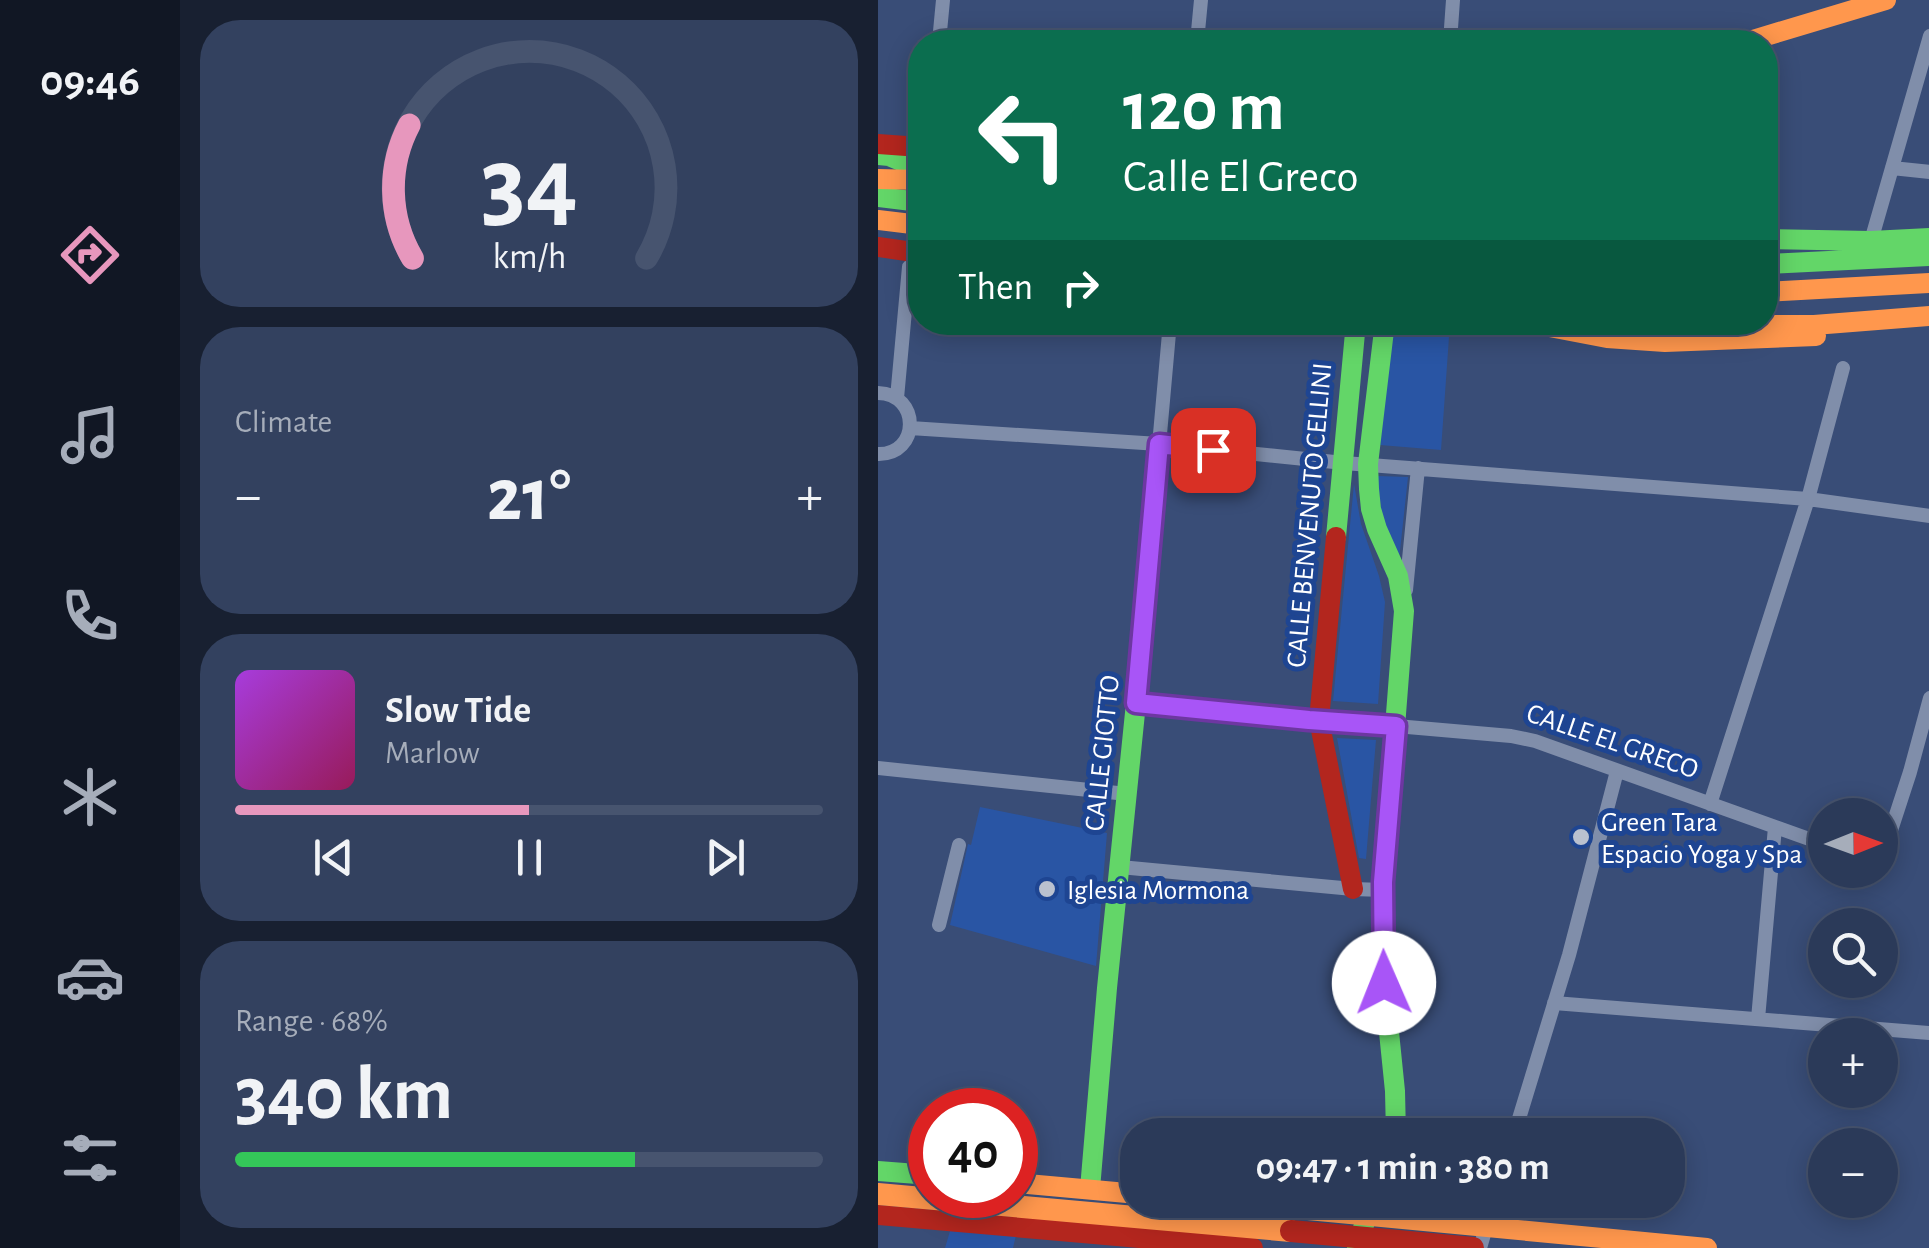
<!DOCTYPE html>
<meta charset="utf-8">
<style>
body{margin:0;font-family:"Alegreya Sans",sans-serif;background:#33415f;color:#f1f3f6;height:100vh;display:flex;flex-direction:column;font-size:38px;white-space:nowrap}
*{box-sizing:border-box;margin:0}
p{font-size:32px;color:#a6adba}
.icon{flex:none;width:55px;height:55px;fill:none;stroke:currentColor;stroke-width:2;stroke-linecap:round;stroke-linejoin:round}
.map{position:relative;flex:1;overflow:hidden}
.side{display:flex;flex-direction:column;gap:20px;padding:20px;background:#182031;width:698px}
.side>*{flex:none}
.banner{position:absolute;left:30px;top:30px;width:870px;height:305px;border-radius:40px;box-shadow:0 5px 25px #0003,0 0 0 2px #47546f;background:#0b6e4f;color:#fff;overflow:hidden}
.needle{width:65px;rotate:89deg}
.buttons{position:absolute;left:930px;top:798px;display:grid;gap:20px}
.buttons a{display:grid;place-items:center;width:90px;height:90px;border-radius:50%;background:#2b3a59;box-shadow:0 5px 25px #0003,0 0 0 2px #47546f;font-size:50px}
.speed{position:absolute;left:30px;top:1088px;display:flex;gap:20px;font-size:50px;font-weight:700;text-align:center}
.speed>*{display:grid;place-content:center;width:130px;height:130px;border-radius:50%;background:#2b3a59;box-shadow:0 5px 25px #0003,0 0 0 2px #47546f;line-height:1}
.speed .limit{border:15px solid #d22;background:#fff;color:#111}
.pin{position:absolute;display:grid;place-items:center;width:85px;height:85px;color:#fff;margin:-42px;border-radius:20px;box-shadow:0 5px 15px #0006}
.me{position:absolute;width:110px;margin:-55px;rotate:359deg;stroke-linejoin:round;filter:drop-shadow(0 0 8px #0008)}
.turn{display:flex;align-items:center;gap:35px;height:210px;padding:0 50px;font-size:45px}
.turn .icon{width:130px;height:130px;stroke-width:2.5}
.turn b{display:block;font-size:70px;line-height:85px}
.then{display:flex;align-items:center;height:95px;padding:0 50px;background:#0003;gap:20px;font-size:38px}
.big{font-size:75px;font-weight:700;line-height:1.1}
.side .widget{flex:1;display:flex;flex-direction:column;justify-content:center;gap:15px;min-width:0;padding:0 35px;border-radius:40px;background:#33415f}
.side .dial{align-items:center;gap:0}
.dial svg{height:260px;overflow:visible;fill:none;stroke:#47546f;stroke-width:7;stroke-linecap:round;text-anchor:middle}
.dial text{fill:#f1f3f6;stroke:none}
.song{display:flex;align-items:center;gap:30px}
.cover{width:120px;height:120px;border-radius:15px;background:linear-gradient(135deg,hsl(280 70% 55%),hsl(330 70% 35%))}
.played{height:10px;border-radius:5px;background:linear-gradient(90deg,#e797bd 50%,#47546f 50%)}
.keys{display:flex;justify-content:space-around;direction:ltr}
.heat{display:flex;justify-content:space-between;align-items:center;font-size:55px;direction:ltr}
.charge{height:15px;border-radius:8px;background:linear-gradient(90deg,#34c759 68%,#47546f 0)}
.trip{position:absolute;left:242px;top:1118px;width:565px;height:100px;border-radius:40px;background:#2b3a59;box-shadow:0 5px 25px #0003,0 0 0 2px #47546f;font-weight:700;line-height:100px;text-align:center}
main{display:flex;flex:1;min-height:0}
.menu{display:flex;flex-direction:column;width:180px;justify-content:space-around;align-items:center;background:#111724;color:#a6adba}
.menu .icon{width:70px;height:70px}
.menu .current{color:#e797bd}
.menu b{font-size:45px;color:#f1f3f6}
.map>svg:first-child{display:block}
.green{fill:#2955a4}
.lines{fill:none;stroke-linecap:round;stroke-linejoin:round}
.street{stroke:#808eaa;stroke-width:14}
.fast{stroke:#63d668;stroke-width:20}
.slow{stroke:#ff974d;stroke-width:20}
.jam{stroke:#b3261e;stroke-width:20}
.slow-bridge{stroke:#ff974d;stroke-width:22}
.jam-bridge{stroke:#b3261e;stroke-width:22}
.route-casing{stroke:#6d37a1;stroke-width:25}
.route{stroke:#a855f7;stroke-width:18}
.poi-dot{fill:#bac1cf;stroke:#1e4592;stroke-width:4}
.labels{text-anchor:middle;stroke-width:10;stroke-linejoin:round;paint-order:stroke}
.street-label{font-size:28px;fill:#fff;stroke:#1e4592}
.poi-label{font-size:28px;fill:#fff;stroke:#1e4592;text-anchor:start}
</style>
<main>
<nav class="menu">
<b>09:46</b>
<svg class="icon current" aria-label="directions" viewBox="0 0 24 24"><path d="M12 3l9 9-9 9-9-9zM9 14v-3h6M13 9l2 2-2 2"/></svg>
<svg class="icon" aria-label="music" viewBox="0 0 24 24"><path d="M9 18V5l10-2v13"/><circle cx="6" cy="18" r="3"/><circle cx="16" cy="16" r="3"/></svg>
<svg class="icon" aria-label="phone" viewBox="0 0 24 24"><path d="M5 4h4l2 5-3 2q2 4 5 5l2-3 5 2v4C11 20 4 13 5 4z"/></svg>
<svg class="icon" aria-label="climate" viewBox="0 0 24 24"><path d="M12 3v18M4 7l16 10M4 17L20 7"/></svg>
<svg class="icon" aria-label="car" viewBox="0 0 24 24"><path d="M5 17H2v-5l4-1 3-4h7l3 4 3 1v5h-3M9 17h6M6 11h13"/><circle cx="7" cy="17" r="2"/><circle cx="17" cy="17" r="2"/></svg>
<svg class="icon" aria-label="filters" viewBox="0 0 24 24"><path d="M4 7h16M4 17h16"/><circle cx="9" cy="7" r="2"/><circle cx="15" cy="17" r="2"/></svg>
</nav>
<section class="side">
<div class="widget dial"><svg viewBox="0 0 100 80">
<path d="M14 69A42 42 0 1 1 86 69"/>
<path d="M14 69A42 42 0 0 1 13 28" stroke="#e797bd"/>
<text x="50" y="56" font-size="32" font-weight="700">34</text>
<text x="50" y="72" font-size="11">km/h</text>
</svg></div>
<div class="widget"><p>Climate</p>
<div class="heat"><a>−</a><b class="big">21°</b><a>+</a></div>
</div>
<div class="widget">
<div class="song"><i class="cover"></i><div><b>Slow Tide</b><p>Marlow</p></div></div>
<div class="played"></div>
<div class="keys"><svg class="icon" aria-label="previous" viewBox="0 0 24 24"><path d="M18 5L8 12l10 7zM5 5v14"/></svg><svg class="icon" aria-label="pause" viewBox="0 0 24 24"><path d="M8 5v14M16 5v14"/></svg><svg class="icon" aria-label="next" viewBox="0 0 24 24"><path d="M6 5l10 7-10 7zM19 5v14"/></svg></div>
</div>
<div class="widget"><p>Range · 68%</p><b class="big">340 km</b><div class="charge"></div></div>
</section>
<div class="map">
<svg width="1052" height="1248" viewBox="0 0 1052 1248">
<rect width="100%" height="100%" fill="#394d77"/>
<!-- green -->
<path class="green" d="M514,323H572L563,450L502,445Z
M499,476L530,477L520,569L505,525Z
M476,484L483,524L501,576L507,602L500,704L455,701Z
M459,738L498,740L488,859L481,858Z
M102,807L229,833L218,966L72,925L90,844L93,845Z
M72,1231L138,1235L135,1248H67Z"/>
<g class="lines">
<!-- street -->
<path class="street" d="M61,42L65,0
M319,42L323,0
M572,42L575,0
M1014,168L1052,172
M993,241L1052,36
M0,393C43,394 42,455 0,454
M19,398L31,267
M32,428L281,444L466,463L930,499L1052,516
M528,590L540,468
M258,703L292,322
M518,726L633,736L657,741L948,845
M0,768L249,794
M832,804L930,499L965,368
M1002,864L1032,772L1052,698
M242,867L475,889L505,890
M61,925L81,845
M676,1003L1052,1033
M880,1019L897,827
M636,1135L691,955L739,771
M602,1248L616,1200"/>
<!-- fast -->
<path class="fast" d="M0,155L11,156L42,169
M0,197L42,202
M888,239L993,241L1052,238
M888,264L1052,256
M507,322L490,464L491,489L493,509L499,529L520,576L526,611L505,881L506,983L517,1091L518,1135
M458,537L478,322
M0,1171L52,1175
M212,1189L229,988L258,703L518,726
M479,1248L489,1215"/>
<!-- slow -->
<path class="slow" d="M868,42L1008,0
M0,179L42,180
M0,220L42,225
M888,292L1052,283
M646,322L729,338L787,342L938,336
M763,322L783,325H936L1052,316
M138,1183L260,1194
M324,1200L829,1248"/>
<!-- jam -->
<path class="jam" d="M0,144L42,147
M0,247L42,253
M458,537L441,720L475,889
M0,1215L375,1248"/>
<!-- slow-bridge -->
<path class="slow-bridge" d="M0,1194L413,1231"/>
<!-- jam-bridge -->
<path class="jam-bridge" d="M413,1231L595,1248"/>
</g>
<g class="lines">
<!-- route casing -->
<g class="route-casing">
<path id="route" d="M335,450L281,444L258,703L431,720L518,726L505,882L506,983"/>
</g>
<!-- route -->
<use href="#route" class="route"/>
</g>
<!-- markers -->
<g class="poi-dot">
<circle cx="703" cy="837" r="10"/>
<circle cx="169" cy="889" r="10"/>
</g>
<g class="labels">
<!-- street labels -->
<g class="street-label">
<text transform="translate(430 515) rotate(-85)" y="10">CALLE BENVENUTO CELLINI</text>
<text transform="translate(735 740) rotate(19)" y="10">CALLE EL GRECO</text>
<text transform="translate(223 753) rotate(-84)" y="10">CALLE GIOTTO</text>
</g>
<!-- poi labels -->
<g class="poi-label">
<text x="723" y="831">Green Tara<tspan x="723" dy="32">Espacio Yoga y Spa</tspan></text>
<text x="189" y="899">Iglesia Mormona</text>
</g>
</g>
</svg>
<div class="buttons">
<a><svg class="needle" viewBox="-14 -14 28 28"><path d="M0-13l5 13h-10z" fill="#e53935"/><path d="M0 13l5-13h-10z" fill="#a6adba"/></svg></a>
<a><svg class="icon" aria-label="search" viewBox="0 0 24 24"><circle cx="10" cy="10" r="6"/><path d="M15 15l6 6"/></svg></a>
<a>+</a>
<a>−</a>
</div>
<div class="speed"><div class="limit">40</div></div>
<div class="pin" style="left:335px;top:450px;background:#d93025"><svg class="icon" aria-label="arrive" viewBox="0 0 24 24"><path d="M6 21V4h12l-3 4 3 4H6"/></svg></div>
<svg class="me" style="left:506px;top:983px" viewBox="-20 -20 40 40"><circle r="19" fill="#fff"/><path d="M0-13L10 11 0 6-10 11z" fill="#a855f7"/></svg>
<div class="trip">09:47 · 1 min · 380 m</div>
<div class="banner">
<div class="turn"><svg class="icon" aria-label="left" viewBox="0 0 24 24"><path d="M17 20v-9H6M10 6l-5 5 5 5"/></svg><div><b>120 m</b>Calle El Greco</div></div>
<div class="then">Then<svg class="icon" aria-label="right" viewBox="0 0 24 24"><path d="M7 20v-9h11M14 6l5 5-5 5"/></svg></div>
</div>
</div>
</main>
